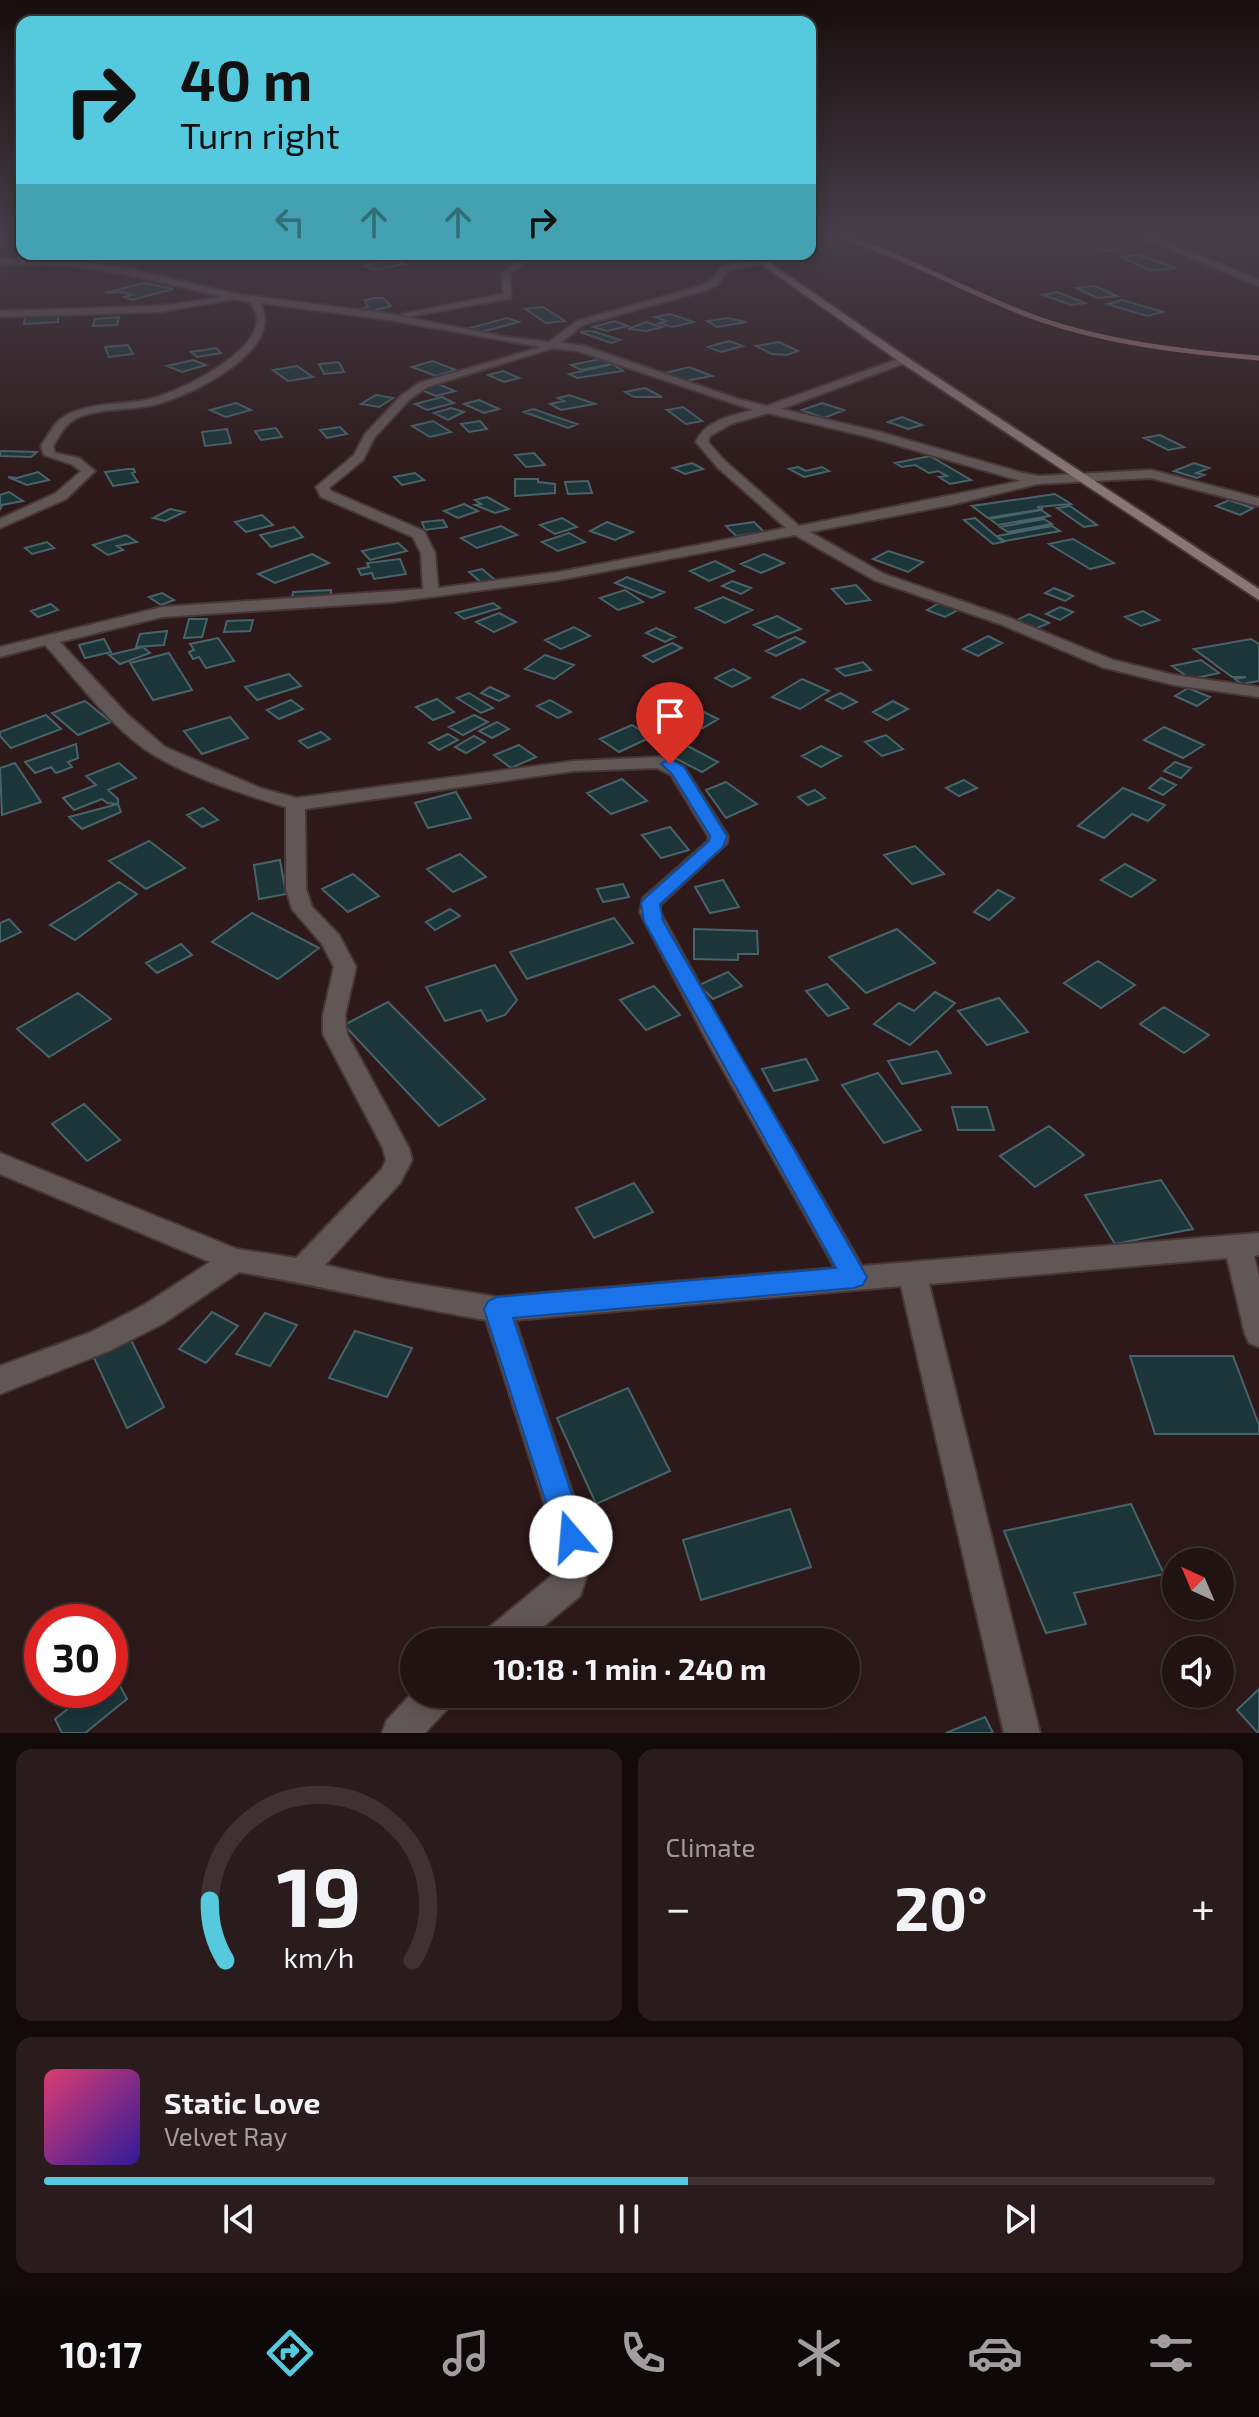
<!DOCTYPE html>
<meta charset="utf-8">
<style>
body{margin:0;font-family:"Exo 2",sans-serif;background:#2a1c1c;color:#f1f3f6;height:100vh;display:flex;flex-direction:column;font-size:30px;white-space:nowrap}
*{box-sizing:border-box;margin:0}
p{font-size:26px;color:#a29ea0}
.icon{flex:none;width:44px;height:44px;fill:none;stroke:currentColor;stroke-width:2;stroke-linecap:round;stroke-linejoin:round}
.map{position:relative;height:1733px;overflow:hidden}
.drawer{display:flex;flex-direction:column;gap:16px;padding:16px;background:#130a0a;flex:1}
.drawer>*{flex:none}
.hud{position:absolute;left:16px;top:16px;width:800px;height:244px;border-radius:16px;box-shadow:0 4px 20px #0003,0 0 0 2px #3f3233;background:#55cade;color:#111;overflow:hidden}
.needle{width:52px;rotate:316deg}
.buttons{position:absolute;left:1162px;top:1548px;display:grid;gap:16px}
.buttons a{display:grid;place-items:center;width:72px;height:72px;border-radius:50%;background:#221313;box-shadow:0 4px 20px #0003,0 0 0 2px #3f3233;font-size:40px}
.speed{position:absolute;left:24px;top:1604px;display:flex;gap:16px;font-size:40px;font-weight:700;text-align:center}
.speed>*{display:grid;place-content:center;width:104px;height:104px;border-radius:50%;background:#221313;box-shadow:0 4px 20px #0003,0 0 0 2px #3f3233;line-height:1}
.speed .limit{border:12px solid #d22;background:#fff;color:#111}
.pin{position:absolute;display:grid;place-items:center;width:68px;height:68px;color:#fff;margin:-82px -34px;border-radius:50% 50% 50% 0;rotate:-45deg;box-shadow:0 0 8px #0007}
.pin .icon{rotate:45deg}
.me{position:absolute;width:88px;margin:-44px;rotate:342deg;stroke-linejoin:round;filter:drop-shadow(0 0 6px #0008)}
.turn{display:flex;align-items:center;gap:28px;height:168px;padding:0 32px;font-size:36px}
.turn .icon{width:104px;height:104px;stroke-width:2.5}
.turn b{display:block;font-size:56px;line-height:68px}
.lanes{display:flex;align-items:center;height:76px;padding:0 32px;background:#0003;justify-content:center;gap:40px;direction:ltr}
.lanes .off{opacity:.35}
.big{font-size:60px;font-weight:700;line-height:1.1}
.drawer .tile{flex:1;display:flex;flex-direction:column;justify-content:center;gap:12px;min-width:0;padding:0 28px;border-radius:16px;background:#2a1c1c}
.drawer .dial{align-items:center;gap:0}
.dial svg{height:208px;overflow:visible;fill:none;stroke:#3f3233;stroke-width:7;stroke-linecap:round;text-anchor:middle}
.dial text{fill:#f1f3f6;stroke:none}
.song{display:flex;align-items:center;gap:24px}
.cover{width:96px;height:96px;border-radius:12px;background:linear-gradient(135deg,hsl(340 70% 55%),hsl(250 70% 35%))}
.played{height:8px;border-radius:4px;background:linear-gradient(90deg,#55cade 55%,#3f3233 55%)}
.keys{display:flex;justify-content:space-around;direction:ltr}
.heat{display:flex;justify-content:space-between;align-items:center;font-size:44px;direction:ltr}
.drawer .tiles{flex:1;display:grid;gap:16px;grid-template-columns:1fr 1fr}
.tile:last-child{grid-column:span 2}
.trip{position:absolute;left:400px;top:1628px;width:460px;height:80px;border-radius:40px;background:#221313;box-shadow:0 4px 20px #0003,0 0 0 2px #3f3233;font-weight:700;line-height:80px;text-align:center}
.menu{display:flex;height:128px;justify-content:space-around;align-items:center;background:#0e0808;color:#a29ea0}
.menu .icon{width:56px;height:56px}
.menu .on{color:#55cade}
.menu b{font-size:36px;color:#f1f3f6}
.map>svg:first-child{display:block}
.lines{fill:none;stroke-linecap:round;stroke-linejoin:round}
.stream{stroke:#9c7172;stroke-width:5}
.building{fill:#1b3539;stroke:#496469;stroke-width:2}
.street-casing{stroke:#493636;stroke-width:4}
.secondary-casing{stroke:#493636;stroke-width:4}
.street{fill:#625757;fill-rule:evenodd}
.secondary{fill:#897777;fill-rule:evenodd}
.route{fill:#1a73e8;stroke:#114b97;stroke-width:2}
</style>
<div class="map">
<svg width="1259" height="1733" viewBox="0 0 1259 1733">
<rect width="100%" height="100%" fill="#2d1919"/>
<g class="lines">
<!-- stream -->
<path class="stream" d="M843,237C910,258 970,294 1036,318C1107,343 1184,352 1259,358"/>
</g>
<!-- building -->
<path class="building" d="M1094,241L1120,249L1105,251L1080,243Z
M1139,255L1176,268L1151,271L1121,257Z
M392,260L404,264L375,270L364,266Z
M144,283L173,289L132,300L124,297L132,295L122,292L105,293Z
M1095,286L1117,296L1097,298L1076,288Z
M1057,292L1085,303L1071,305L1043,295Z
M374,298H383L391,306L369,312L360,309L368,307L365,300Z
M1122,300L1163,312L1147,316L1107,304Z
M543,307L565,321L546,323L525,309Z
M58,313V322L24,324L25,315Z
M670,314L694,322L672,327L659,323L666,321L655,317Z
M119,317L117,325L93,326L95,319Z
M507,318L519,322L481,332L470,328Z
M728,318L746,322L717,327L707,321Z
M614,321L628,326L607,331L593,327Z
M646,322L662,327L647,331L628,329Z
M587,331L596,332L620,340L611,343L580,332Z
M729,341L743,346L721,352L708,347Z
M779,342L798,351L787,355L772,354L756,346Z
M128,345L133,354L109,357L105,347Z
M216,348L221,353L197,357L191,352Z
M601,359L611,364L581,370L571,365Z
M193,360L206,365L182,372L167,366Z
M432,361L456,370L436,376L412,367Z
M339,362L344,372L324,374L319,364Z
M613,364L623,371L577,378L569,374Z
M297,366L313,377L288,381L273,370Z
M689,367L712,376L680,382L662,374Z
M503,371L519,378L504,382L488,375Z
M438,384L455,391L436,396L419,389Z
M645,388L662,397H634L625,392Z
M376,395L393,398L379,407L361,404Z
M569,395L595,404L561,410L550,404L564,401L558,398Z
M442,397L454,403L427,410L415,404Z
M479,400L499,409L484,413L464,404Z
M236,403L251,410L226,417L210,410Z
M822,403L844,410L824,418L802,410Z
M683,407L702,421L686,424L667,410Z
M451,408L464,412L448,420L434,413Z
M533,409L577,424L568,428L524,412Z
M902,417L922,425L908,429L888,422Z
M433,421L451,432L430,437L412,426Z
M480,421L487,429L469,432L461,424Z
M340,427L347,434L327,438L320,430Z
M276,428L282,437L261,440L255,431Z
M227,429L231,443L205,446L202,432Z
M1160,435L1184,447L1168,450L1144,438Z
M0,451L37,452L31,457L0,456Z
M534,453L545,465L526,467L515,455Z
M930,456L971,480L950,484L939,477L947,476L938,471L929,473L915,465L902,467L895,463Z
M692,463L703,469L685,474L673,468Z
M1194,463L1209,468L1196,473L1204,475L1197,478L1174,471Z
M798,467L806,471L822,467L829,471L804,477L789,469Z
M128,469H134L135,472L132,473L138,482L113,486L105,472Z
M38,472L49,480L27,485L8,477L17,478Z
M415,473L424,480L402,485L394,477Z
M515,479H538V482L555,484V493L515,496Z
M588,481L592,493L568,494L565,482Z
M9,492L23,501L2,505L0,510V495Z
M1055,494L1071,504L1037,507L1043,509L988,518L972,506Z
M487,497L509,509L495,513L475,505L481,504L475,500Z
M1229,500L1253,508L1240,515L1216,506Z
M464,504L478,511L458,518L444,511Z
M1070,506L1097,525L1084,527L1057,508Z
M170,509L184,512L165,521L153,518Z
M1041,510L1050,516L998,525L990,519Z
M262,515L273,525L246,532L235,522Z
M562,518L577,527L555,534L540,525Z
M975,518L1003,542L993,544L964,520Z
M1044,519L1052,524L1008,532L1000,527Z
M443,520L447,527L425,530L422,522Z
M607,522L633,532L615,540L590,531Z
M754,522L764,532L736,536L726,526Z
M501,526L517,535L477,548L461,538Z
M1052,526L1060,531L1005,541L997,536Z
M294,527L303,537L271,547L260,535Z
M569,533L585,542L558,551L542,542Z
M126,535L137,542L117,546L123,550L108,555L93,545Z
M1073,539L1114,563L1090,569L1049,544Z
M47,542L54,548L32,554L25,548Z
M398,543L407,551L370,560L362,551Z
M888,551L923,562L908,572L873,559Z
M312,554L329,563L275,583L258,574Z
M764,554L784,563L761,573L741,564Z
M400,559L406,574L374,579L372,573L361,575L358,569L369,567L367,563Z
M715,561L734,571L709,581L690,571Z
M482,569L494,579L482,583L469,572Z
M627,577L664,592L652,598L615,583Z
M732,581L751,588L741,594L722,586Z
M856,585L870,600L846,604L832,589Z
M1054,588L1073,596L1065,601L1045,593Z
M331,590V597L292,599L293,592Z
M625,590L643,602L618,610L600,598Z
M162,593L174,600L161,605L149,597Z
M723,597L752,610L725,623L696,608Z
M941,602L960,609L945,617L927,610Z
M493,603L500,608L464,619L456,613Z
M51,604L58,610L38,617L31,611Z
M1060,607L1073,612L1060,620L1046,614Z
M1143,611L1159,620L1141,626L1125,617Z
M499,613L516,622L494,632L476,622Z
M1029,614L1049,623L1035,629L1015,621Z
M777,616L801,629L778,638L754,625Z
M189,619H207L202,637L184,638Z
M253,620L250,631L224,632L227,621Z
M574,627L590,636L561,649L545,640Z
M656,628L675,637L665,642L646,633Z
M167,631L164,645L136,647L140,634Z
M988,636L1002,643L978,656L963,649Z
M795,637L805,642L776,656L766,651Z
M218,638L234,661L206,668L199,657L193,659L189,652L194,650L190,644Z
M104,639L111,652L85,658L79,645Z
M1251,639L1259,644V681L1242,684L1235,679L1246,677H1232L1194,649Z
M672,643L682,648L653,662L643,656Z
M143,647L150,653L120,664L109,655Z
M169,653L192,690L153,700L130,663Z
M545,655L574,665L554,679L525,669Z
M1201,660L1219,673L1191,679L1172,666Z
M863,662L871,670L845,676L836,669Z
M733,669L750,678L732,687L715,678Z
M289,674L301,686L257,700L245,687Z
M802,679L829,691L800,709L772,697Z
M490,687L509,696L499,701L481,693Z
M1188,688L1210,697L1197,706L1175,696Z
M469,693L493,708L481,713L457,698Z
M840,693L857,702L843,709L826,700Z
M437,699L454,712L433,720L416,707Z
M291,700L303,709L279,719L267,710Z
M550,700L571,712L558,718L537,706Z
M85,701L111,722L78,735L52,713Z
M893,701L908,709L887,720L873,712Z
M704,712L718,719L703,728L689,721Z
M46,715L61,729L11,748L0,736V732Z
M474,715L488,722L463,735L449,727Z
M230,717L248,738L202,754L184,731Z
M497,722L509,729L492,738L479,731Z
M632,725L651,737L619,752L600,739Z
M1164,727L1204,745L1183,758L1144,740Z
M321,732L330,739L308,748L299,741Z
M448,734L458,740L439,750L429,743Z
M886,735L903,749L882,756L865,742Z
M474,736L485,742L466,753L455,747Z
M680,742L718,762L702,772L663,752Z
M76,744L78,758L68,762L72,767L56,773L51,767L35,773L25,762Z
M519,745L536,757L511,768L494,755Z
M821,746L841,756L821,767L802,756Z
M1175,762L1191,768L1181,778L1164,771Z
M15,763L41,802L2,815L0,768Z
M119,763L136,778L108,790L118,799V804L107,803L102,799L74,810L63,798L96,785L86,776Z
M1161,778L1176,785L1163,795L1149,788Z
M622,779L647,801L611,814L587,793Z
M964,780L977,788L959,796L946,788Z
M726,782L757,804L726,818L706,790Z
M1123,788L1165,805L1148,821L1132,814L1104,838L1078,826Z
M815,790L825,798L808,805L798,797Z
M456,792L471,818L428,828L415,803Z
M118,804L121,812L82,829L69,817Z
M203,808L218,820L202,827L187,815Z
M670,827L689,850L661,858L642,835Z
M149,841L185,868L146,889L109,861Z
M915,846L944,874L912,884L884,855Z
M460,854L486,877L453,892L427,869Z
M280,860L286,894L259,899L254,865Z
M1125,864L1155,880L1131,897L1101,880Z
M353,874L379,896L348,912L322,889Z
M723,880L739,907L710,913L695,887Z
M119,882L137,894L75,940L50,925Z
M623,884L629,897L603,902L597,889Z
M998,890L1014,898L989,920L974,912Z
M450,909L460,916L435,930L426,922Z
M252,913L319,948L278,979L212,942Z
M614,918L633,943L527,979L510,952Z
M9,919L21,932L0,942V923Z
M694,929L757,931L758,954H738V960L694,959Z
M897,929L935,963L866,993L829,957Z
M181,944L192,955L157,973L146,963Z
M1098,961L1135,985L1101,1008L1064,983Z
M495,965L517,1000L505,1015L487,1021L481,1010L445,1021L426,987Z
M728,972L742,986L713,999L699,985Z
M827,984L849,1008L828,1016L806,991Z
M654,986L680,1015L646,1030L620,1000Z
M935,992L955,1003L910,1045L874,1024L899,1003L914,1011Z
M78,993L111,1019L49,1057L17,1029Z
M999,998L1028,1032L987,1045L958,1011Z
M388,1002L485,1099L439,1126L344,1025Z
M1164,1007L1209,1035L1184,1053L1140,1024Z
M937,1051L951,1073L902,1084L888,1061Z
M806,1059L818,1080L774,1091L762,1069Z
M878,1073L921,1130L884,1143L842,1085Z
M84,1104L120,1140L87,1161L52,1124Z
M952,1107H987L994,1130H958Z
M1049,1126L1084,1155L1035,1187L1000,1156Z
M1161,1180L1193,1229L1115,1244L1085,1195Z
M634,1183L653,1212L594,1238L576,1208Z
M212,1312L238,1326L206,1363L179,1349Z
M265,1313L297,1325L270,1366L236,1354Z
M355,1331L412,1348L387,1397L329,1378Z
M130,1338L164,1407L127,1428L94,1358Z
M1130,1356H1233L1259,1425V1434H1155Z
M628,1388L670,1471L596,1504L557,1418Z
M1131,1504L1164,1574L1074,1593L1086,1624L1046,1633L1004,1531Z
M790,1509L811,1567L701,1600L683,1540Z
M113,1673L127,1699L85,1733H62L55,1719L92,1690H110V1675Z
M1259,1689V1733H1258L1237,1710Z
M985,1717L993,1733H946Z"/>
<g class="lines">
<!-- street casing -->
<g class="street-casing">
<path id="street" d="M1141,237H1153L1259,280V286Z
M133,254H162L99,263L95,260Z
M174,254H183L179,257Z
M527,254H536L510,274L511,298L407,317L402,314L503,294L502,273Z
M0,258L73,260L130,269L236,294L390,314L506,337L549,342L577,321L701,286L711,281L721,267L762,258L765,263L727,271L717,285L707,290L583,325L560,343L584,346L738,399L767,406L904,357L908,358V362L781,409L876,431L1023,473L1039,476L1151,470L1259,498V506L1151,478L1037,484L951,505L810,532L884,574L1010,618L1113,660L1174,675L1259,687V697L1174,685L1102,667L1000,624L874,580L795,535L559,580L392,602L162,617L60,642L127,714L165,747L260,788L296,798L574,761L660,757L684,767L728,836L727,843L660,905V912L731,1042L862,1266L1259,1233V1255L1254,1256L1259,1276V1347L1249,1343L1245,1334L1227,1258L929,1284L1040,1733H1004L901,1286L515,1320L587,1537L592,1561L580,1596L525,1642H481L486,1630L555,1573L558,1561L555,1537L486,1320C403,1306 322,1286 239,1272L164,1323L109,1351L0,1394V1366L89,1333L144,1305L210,1262L0,1174V1153L237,1249L296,1258L382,1169L386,1160L383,1148L323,1034V1015L334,967L322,944L292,909L286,889V807C245,795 190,777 154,755C114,731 77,680 45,645L0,657V647L162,607L423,589L421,553L413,537L321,497L316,487L354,455L365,434L402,395L419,383L541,347L390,320L260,303C287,349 192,395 157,404C131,411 102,407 77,418C65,424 60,435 53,446L55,453L79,458L95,471L66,499L0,528V519L56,493L81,471L71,464L44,455L41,446C49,434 55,420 69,414C95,401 126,406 154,398C182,390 259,353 257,318C257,312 253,307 250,302L234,299L160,312L0,317V311L160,306L224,297L130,275L73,266L0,264ZM553,348L578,351L753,410C733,415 704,421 696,442L717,467L786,528L559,572L438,588L435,553L424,531L331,491L329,488L363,460L374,438L410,399L427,387ZM768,413L869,437L1021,481L799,526L725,461L708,442L710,436L731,424ZM657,768L671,775L708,836V841L643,898L640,912L708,1043L835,1268L497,1297L387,1279L325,1265L400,1183L412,1160L409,1148L347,1034L345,1015L356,967L339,935L312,907L306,889L305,809L574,771Z
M414,1691V1694H454L449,1707L425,1733H382L387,1720Z"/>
</g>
<!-- secondary casing -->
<g class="secondary-casing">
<path id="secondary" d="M747,254H757L908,358L1259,589V600L900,362Z"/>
</g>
<!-- street -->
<use href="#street" class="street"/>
<!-- secondary -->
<use href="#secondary" class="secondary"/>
</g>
<!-- sky -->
<linearGradient id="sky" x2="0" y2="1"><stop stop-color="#190e0e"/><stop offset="0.49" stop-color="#463e49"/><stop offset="1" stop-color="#463e49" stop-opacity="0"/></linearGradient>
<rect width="1259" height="480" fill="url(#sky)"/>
<!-- route -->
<path class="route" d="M670,759L684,767L727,836L723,847L660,904L663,921L867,1277L863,1285L854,1288L513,1318L586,1537L582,1548L571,1552L561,1548L557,1537L484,1309L488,1301L497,1297L836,1268L644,921L641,903L644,899L709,841L710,836L672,774L661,764Z"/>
</svg>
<div class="buttons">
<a><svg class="needle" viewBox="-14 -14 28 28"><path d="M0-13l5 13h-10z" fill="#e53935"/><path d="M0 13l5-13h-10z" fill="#a29ea0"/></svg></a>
<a><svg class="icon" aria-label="sound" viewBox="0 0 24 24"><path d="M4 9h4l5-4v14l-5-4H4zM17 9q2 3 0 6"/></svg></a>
</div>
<div class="speed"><div class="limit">30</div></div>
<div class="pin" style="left:670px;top:764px;background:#d93025"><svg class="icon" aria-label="arrive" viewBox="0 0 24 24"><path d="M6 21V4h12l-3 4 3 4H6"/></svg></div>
<svg class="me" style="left:571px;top:1537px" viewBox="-20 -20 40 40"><circle r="19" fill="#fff"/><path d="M0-13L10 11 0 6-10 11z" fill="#1a73e8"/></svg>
<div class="trip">10:18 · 1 min · 240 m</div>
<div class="hud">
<div class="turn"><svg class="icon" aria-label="right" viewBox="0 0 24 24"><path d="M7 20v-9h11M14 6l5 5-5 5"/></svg><div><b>40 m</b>Turn right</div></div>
<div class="lanes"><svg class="icon off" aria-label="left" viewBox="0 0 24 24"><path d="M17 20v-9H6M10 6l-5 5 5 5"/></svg><svg class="icon off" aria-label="ahead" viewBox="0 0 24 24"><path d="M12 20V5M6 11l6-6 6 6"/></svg><svg class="icon off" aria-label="ahead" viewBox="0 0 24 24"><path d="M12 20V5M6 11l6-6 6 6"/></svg><svg class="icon" aria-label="right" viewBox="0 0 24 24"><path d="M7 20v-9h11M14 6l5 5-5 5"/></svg></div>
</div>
</div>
<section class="drawer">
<div class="tiles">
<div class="tile dial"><svg viewBox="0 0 100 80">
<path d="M14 69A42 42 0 1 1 86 69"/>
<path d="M14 69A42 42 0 0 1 8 46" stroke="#55cade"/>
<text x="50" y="56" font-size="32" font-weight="700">19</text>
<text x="50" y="72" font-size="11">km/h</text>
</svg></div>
<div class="tile"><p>Climate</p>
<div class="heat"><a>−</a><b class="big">20°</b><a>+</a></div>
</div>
<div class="tile">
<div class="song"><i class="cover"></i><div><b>Static Love</b><p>Velvet Ray</p></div></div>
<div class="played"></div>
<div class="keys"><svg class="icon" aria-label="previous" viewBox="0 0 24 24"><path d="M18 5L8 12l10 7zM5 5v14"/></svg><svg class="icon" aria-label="pause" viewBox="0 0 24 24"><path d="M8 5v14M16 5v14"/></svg><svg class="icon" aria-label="next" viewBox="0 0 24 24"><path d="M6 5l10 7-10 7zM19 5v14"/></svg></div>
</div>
</div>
</section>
<nav class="menu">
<b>10:17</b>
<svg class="icon on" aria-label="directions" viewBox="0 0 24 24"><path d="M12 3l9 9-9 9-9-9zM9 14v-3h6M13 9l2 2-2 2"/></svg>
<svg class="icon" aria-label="music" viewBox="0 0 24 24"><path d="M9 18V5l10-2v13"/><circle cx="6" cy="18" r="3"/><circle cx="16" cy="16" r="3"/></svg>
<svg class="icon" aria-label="phone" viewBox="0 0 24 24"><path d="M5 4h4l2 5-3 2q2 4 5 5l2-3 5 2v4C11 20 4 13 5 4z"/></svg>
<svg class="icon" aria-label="climate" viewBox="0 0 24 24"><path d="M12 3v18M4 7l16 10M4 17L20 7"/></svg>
<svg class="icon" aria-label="car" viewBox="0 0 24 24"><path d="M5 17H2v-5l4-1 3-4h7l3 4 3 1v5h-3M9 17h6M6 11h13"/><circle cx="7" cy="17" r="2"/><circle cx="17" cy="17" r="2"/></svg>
<svg class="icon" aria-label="filters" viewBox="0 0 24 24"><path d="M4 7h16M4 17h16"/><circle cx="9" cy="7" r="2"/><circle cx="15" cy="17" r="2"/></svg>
</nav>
